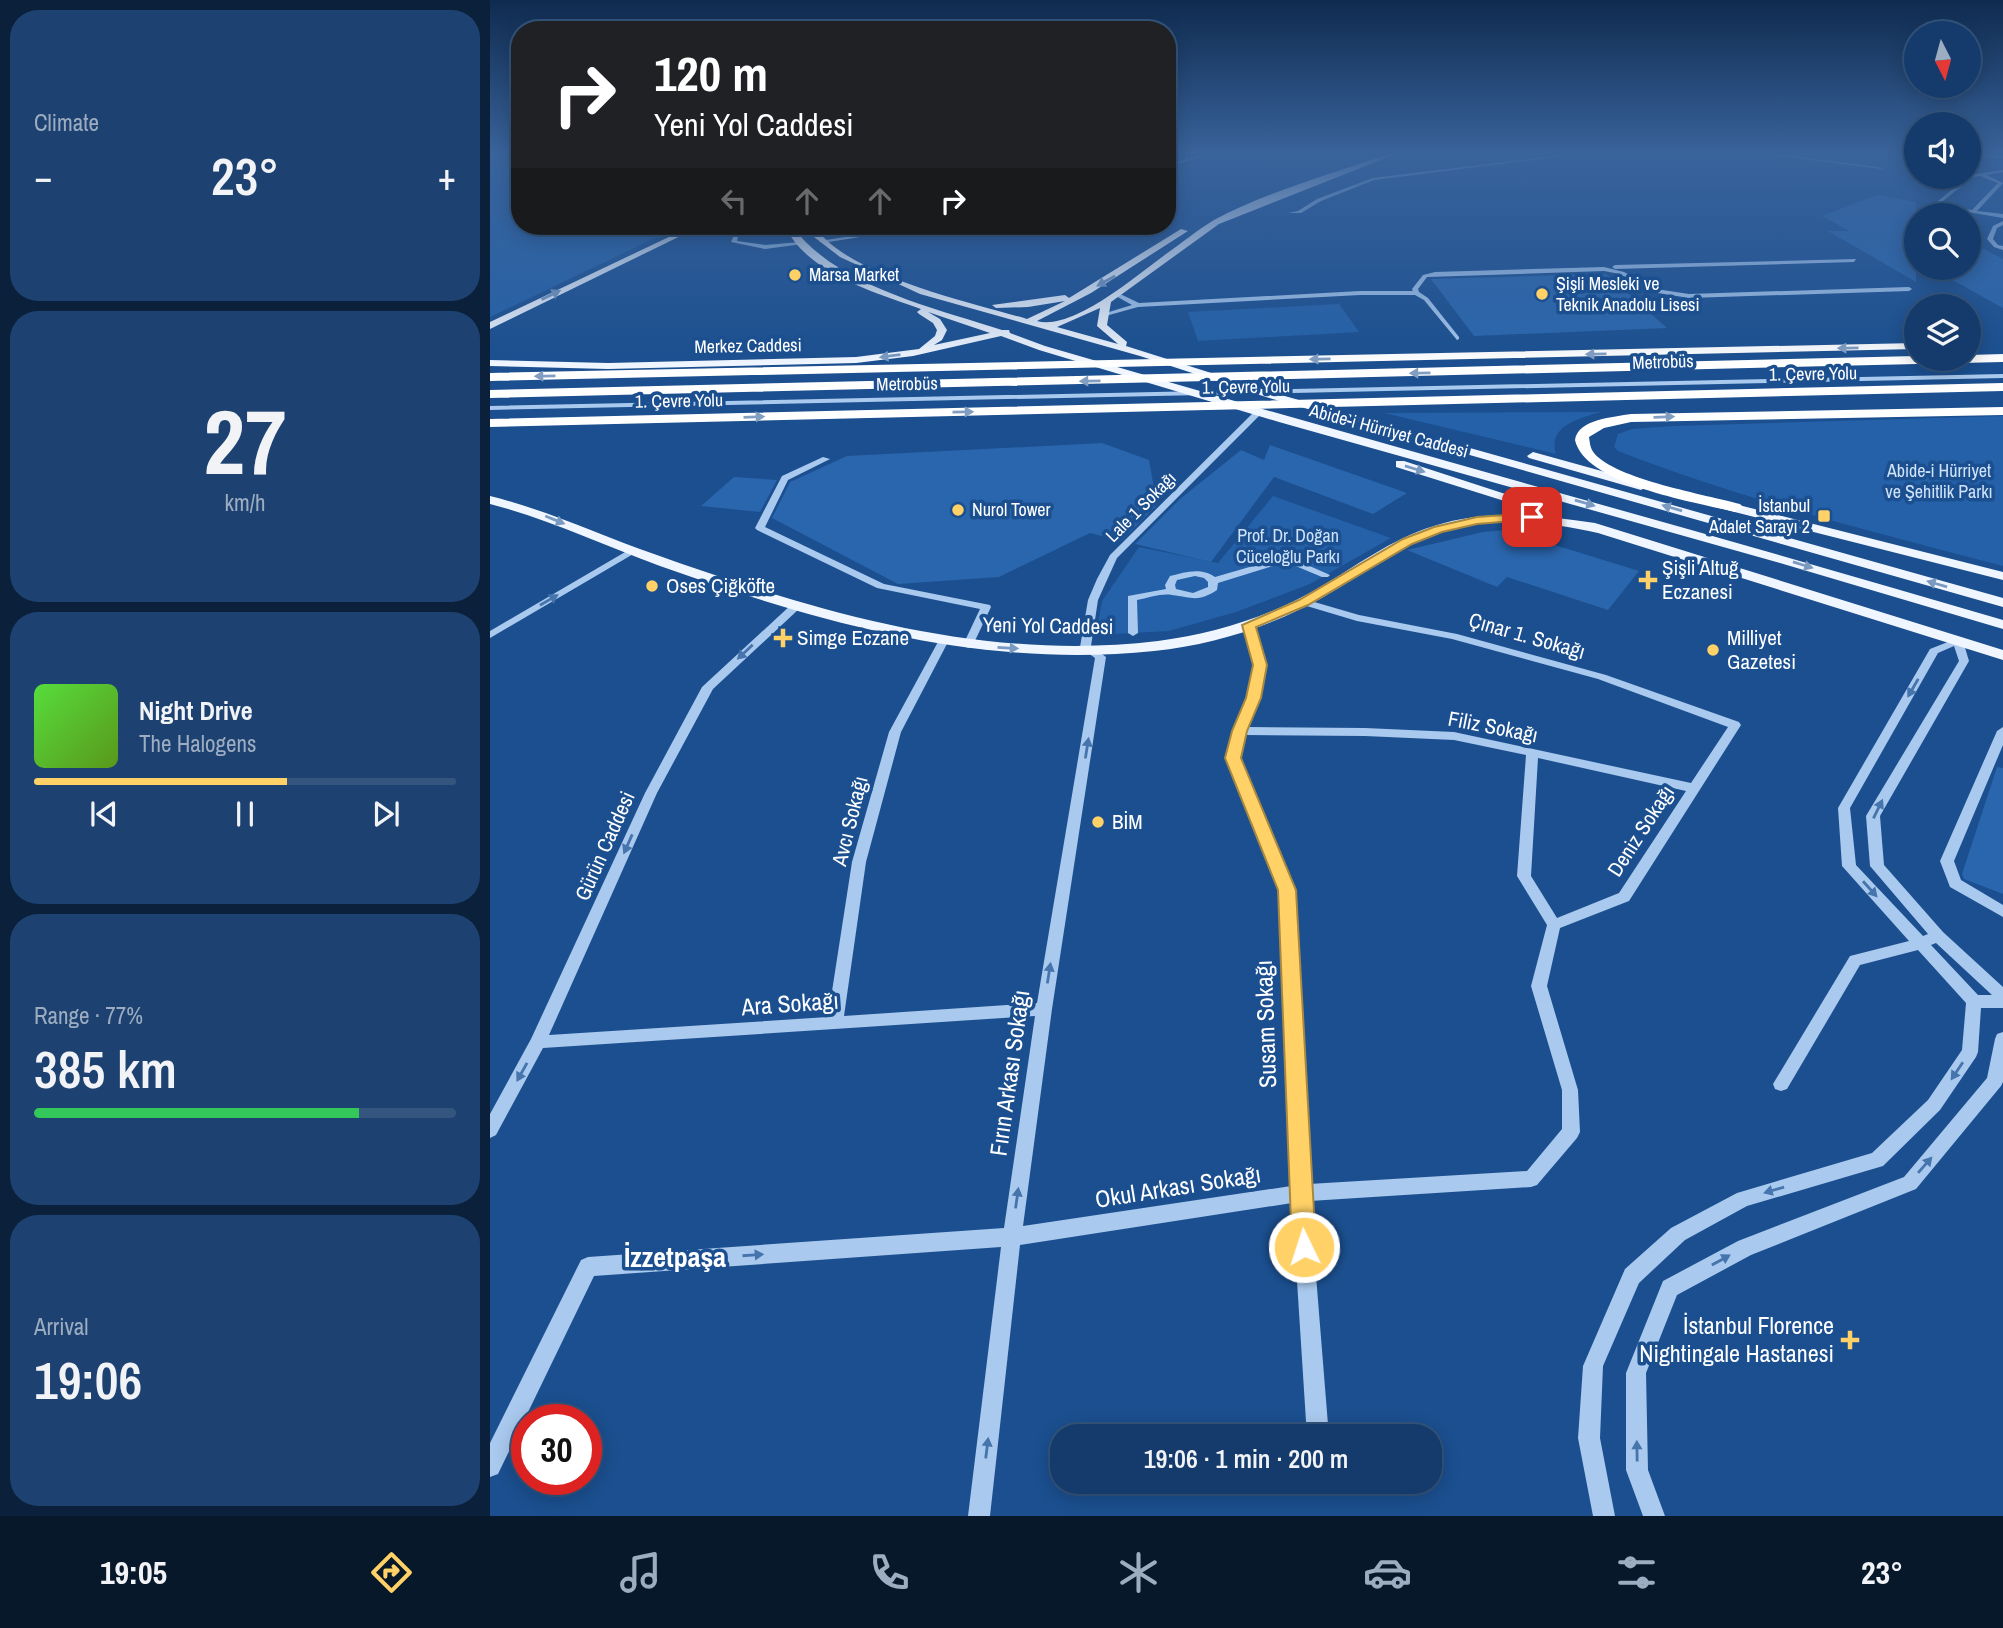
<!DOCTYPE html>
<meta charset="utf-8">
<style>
body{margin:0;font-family:"Archivo Narrow",sans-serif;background:#1d4271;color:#f1f3f6;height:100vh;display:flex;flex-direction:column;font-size:26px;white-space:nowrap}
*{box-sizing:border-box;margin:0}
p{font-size:23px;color:#9dadc1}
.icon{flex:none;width:38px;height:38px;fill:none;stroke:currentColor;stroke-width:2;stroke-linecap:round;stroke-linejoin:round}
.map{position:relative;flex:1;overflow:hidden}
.panel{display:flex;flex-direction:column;gap:10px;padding:10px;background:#0b203b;width:490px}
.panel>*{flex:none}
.hud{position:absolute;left:21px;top:21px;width:665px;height:214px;border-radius:28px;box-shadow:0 4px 18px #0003,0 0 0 2px #33557e;background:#202124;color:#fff;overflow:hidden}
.needle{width:46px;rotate:174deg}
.fabs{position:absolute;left:1414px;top:21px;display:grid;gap:14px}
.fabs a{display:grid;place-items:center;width:77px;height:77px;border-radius:50%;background:#143b6b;box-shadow:0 4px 18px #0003,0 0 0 2px #33557e;font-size:35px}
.speed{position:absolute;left:21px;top:1404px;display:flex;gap:14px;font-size:35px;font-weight:700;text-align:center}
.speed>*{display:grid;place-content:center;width:91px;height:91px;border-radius:50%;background:#143b6b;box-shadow:0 4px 18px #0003,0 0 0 2px #33557e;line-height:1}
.speed .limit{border:10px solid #d22;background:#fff;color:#111}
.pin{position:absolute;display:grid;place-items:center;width:60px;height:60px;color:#fff;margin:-30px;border-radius:14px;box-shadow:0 4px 10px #0006}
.me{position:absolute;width:77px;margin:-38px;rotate:356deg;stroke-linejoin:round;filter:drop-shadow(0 0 5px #0008)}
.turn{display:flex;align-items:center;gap:24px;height:147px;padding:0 28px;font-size:32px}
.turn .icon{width:91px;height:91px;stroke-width:2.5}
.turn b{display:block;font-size:49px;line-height:60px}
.lanes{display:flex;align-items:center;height:66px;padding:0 28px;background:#0003;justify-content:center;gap:35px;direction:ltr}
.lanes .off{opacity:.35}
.big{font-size:52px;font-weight:600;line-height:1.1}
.panel .tile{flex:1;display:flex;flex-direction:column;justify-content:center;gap:10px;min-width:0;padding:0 24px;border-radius:28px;background:#1d4271}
.panel .dial{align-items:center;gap:0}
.dial b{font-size:91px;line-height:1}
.song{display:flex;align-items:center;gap:21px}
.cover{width:84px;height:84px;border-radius:10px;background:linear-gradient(135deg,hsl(110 70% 55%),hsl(90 70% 35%))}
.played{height:7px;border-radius:4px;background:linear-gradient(90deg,#ffd166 60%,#33557e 60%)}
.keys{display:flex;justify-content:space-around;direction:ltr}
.heat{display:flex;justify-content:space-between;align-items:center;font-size:38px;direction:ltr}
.charge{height:10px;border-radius:5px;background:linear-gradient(90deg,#34c759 77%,#33557e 0)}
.trip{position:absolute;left:560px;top:1424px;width:392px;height:70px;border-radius:28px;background:#143b6b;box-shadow:0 4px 18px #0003,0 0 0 2px #33557e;font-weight:600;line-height:70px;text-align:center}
.tabs{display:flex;height:112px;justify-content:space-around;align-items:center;background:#08182b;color:#9dadc1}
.tabs .icon{width:49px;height:49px}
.tabs .current{color:#ffd166}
.tabs b{font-size:32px;color:#f1f3f6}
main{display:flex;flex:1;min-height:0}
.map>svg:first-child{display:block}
.green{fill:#2461a8}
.building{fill:#2a66ad}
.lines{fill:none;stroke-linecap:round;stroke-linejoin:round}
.minor{fill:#a9c9ee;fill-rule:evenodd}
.major{fill:#f0f6ff;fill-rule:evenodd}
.highway{fill:#fff;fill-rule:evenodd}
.oneway{fill:#7b9ac1}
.oneway2{fill:#829ec1}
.oneway3{fill:#4674ac}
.route{fill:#ffd166;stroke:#a68842;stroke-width:2}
.poi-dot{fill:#ffd166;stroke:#1b4f8f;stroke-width:2.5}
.labels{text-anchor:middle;stroke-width:7;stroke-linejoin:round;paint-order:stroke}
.far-poi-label{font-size:18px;fill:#fff;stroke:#1b4f8f;text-anchor:start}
.far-street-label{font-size:18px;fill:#fff;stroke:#1b4f8f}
.far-park-label{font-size:18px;fill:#cfe3fa;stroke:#1b4f8f}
.poi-label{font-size:21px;fill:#fff;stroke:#1b4f8f;text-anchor:start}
.street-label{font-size:21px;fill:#fff;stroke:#1b4f8f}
.near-street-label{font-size:24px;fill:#fff;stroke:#1b4f8f}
.near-poi-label{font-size:24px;fill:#fff;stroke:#1b4f8f;text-anchor:end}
.near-neighbourhood-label{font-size:28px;font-weight:bold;fill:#fff;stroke:#1b4f8f}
</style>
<main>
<section class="panel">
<div class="tile"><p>Climate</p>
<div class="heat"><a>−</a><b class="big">23°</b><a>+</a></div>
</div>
<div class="tile dial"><b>27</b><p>km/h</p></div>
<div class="tile">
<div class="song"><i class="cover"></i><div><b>Night Drive</b><p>The Halogens</p></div></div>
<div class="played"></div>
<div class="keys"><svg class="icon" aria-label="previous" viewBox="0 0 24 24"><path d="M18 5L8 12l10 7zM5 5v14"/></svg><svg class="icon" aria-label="pause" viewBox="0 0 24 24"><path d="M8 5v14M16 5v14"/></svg><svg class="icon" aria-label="next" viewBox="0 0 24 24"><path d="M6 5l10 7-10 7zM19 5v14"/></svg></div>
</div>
<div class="tile"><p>Range · 77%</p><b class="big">385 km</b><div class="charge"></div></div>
<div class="tile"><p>Arrival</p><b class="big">19:06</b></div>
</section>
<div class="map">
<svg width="1513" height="1516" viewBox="0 0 1513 1516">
<rect width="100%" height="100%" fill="#1b4f8f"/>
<!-- green -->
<path class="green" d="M0,152H30V226H190L0,317Z
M849,304L869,332L708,341L698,312Z
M1111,412C1090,418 1057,426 1066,454L894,413Z
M1513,416V566C1384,532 1253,500 1128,451L1124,447L1128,434L1142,429L1182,426Z
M783,496L901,538L820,584L746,612L679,631L606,635L612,601L649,547L728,563Z"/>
<!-- building -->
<path class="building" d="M1387,195L1426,202V282L1338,231H1359L1332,216Z
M1479,249H1494L1513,259V308L1441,268H1479Z
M1116,274L1177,328L984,336L941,279Z
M612,443L659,460L667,505L631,541L600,533L509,577L408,584L282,518L300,482L357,456Z
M780,445L917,493L883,514L784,477L721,562L645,544L690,499L751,450L774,460Z
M244,477L287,480L270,512L211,506Z
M1016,530L1149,571L1118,610L1017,577L1007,587L917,550L993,532Z
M1507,767L1513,768V894L1474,879L1472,874Z"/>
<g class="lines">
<!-- minor -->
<path class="minor" d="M723,152H728L677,167V165Z
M1095,152H1104L884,180L831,201L811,213H798L808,211L827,199L883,178Z
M1232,152L1305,156L1393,168L1391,169L1305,158Z
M1479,154L1513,156V158L1479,156Z
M1513,170V172L1496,175L1513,183L1487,211L1513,214V218L1442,206L1480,175ZM1490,176L1508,183L1482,210L1448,205L1483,177Z
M1513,221V225L1507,228L1503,239L1508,245L1513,246V250L1504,247L1497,239L1503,226Z
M267,226H274L248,237L247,241L275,245L310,242L313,244L275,249L241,242L244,235Z
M429,226H441L332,243L329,241Z
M1366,259L1364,262L1125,269L1122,267L1125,265Z
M1114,267L1134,272L1166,289L1199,294L1419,287L1422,289L1419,291L1199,298L1162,292L1130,274L1114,271L937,277L928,289L929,292L938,298L969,337V339L967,340L934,300L925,295H870L648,307L612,317L609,315L642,305L624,295L626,292L649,303L870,291H923L922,289L933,275L945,272Z
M1513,374V378L0,410V406Z
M766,410L773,412L627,558L608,600L601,646L616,657L562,1009L533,1226L801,1186L790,890L737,758L744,731L758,697L764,665L754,625L755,623H763L764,625L776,665L770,697L757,727L875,728L964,732L1201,783L1238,727L1108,679L962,639L867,621L810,604L809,602L814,599L869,615L967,634L1116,675L1249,722L1251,725L1139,901L1070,928L1057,986L1088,1090L1090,1132L1087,1138L1047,1185L1041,1187L820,1201L839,1437H817L802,1203L530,1245L500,1516H478L511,1247L104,1276L8,1474L0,1477V1443L91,1260L98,1257L514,1228L545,1016L53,1048L6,1135L0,1138V1114L41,1039L155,793L212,687L302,604H310V608L223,689L167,793L59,1035L338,1017L362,862L399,732L449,640L454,637L459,640L411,732L376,862L354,1016L547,1003L605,658L590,647L598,600L607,579L620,555ZM755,735L875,736L964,740L1036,755L1027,876L1057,925L1041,986L1072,1090V1129L1037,1171L819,1184L804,890L749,758ZM1048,758L1196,791L1129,893L1067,918L1041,876Z
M333,457L340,459L298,480L275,527L394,584L500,605L501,607L482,647L478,648L473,645L490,609L387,588L267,530L265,528L292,476Z
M142,548L145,549V553L0,638V631Z
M797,556L840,575L838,577H832L796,562L728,583L727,590C707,603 702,597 682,595C672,593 658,598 647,600L648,633L643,636L638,633V596L676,589L675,585L680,576C695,572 711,567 725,577ZM705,576L714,578L718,582V587L703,593L686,589L685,585L687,580Z
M1468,638L1473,641L1479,661L1390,816L1394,865L1453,932L1513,987V1008H1491L1488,1052L1486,1057L1450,1110L1393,1166L1257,1206L1195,1240L1149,1283L1113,1366L1110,1438L1125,1516H1103L1088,1438L1093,1366L1135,1269L1181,1228L1247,1193L1382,1153L1438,1100L1472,1050L1476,1003L1428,950L1370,965L1297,1089L1291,1091L1285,1089L1283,1084L1360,956L1419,941L1352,866L1348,808L1440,649ZM1464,646L1469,661L1376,816L1380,866L1438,934L1433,936L1366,865L1360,808L1448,653ZM1446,943L1502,995H1488L1441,945Z
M1513,727V745L1464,861L1471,880L1513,905V917L1460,887L1450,861L1507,731Z
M1513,1032V1082L1511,1086L1426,1189L1261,1255L1187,1295L1156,1373L1158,1470L1175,1516H1153L1136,1470V1373L1173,1281L1248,1241L1414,1177L1497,1078L1505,1039L1507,1034Z"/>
<!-- major -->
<path class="major" d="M904,152H911L729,224L621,302L617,325L637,342L636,346L784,393L1513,598V607L776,397L650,356L430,294L350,257L324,237L317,226H325C354,275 483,303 537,319L575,301L538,307L506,308L502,305L575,295L579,298L691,229L698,231L601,293L547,321C583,331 647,275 676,254C692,243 707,230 724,220C775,192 848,172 904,152ZM610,308L607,326L628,344L567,327Z
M202,226H211L0,329V322Z
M294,226H302C346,286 442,307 512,330H519L520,333L555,346C874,440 1195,526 1513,620V629L1290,563L789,422L549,350L511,336L423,356L366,363L118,369L0,366V360L118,363L366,357L429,349L445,336L447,330L443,323L429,314L427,312L431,309C392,295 340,280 310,248C304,242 299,233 294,226ZM438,312L500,333L444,345L452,340L457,330L450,319Z
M1043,452L1155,483L1157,486L1151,490L1039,458L1037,456Z
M906,461H914L1067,511L1066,514H1056L906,467Z
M0,496C57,510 109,535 164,554C327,612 493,662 668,641C724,634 778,617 827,589C865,567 901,539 944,526C998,509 1050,515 1105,523L1513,650V660L1108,533C1057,521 1003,516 952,532C909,546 874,574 835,596C783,626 724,645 664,651C492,669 330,623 170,566C113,545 58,519 0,504Z
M1229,500L1513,572V580L1225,507L1223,504Z"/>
<!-- highway -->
<path class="highway" d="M1426,343V349L0,381V373Z
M1513,354V362L0,398V390L1426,356V359H1479V355Z
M1513,383V391L0,427V419Z
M1513,407V415L1141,422L1114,428L1099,437C1100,443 1100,448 1104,453C1125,479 1217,495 1250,504L1253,507L1245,512C1206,502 1095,485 1085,440C1088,419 1124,417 1141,414Z"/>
</g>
<!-- one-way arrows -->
<defs><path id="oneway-solid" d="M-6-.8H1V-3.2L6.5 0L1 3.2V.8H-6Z" transform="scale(1.75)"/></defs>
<g class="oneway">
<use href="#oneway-solid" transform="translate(616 281) rotate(151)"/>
<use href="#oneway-solid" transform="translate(61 295) rotate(-26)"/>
<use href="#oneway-solid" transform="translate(400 356) rotate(173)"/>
<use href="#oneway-solid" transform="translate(925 469) rotate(17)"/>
<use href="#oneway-solid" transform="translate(1095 503) rotate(16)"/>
<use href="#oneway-solid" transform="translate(1182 508) rotate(-164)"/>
<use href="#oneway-solid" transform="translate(65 520) rotate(22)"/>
<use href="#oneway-solid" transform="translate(1313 565) rotate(17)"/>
<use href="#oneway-solid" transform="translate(1447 584) rotate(-164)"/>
<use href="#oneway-solid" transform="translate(518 648) rotate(3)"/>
</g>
<g class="oneway2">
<use href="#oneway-solid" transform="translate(1358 348) rotate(179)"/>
<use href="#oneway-solid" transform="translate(1106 354) rotate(179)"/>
<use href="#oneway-solid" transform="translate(830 359) rotate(179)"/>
<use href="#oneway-solid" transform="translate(930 373) rotate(179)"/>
<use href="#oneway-solid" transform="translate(55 376) rotate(179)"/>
<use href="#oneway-solid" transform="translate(600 381) rotate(179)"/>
<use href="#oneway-solid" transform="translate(473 412) rotate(-1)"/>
<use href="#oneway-solid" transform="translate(264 417) rotate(-2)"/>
<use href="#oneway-solid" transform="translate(1174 417) rotate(-2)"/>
</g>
<g class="oneway3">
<use href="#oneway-solid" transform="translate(59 600) rotate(-30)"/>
<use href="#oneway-solid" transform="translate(255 652) rotate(137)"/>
<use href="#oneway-solid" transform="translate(1423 688) rotate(120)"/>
<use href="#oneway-solid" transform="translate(597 748) rotate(-81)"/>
<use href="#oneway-solid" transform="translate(1388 809) rotate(-64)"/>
<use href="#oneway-solid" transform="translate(138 844) rotate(114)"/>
<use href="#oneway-solid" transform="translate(1380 889) rotate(48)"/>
<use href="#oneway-solid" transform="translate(559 973) rotate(-81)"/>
<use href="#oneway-solid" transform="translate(1467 1071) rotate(124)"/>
<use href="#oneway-solid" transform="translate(32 1072) rotate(119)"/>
<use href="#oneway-solid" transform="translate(1435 1165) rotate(-49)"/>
<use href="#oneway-solid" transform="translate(1284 1190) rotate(164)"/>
<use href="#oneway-solid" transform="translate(527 1198) rotate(-82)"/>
<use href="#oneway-solid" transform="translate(263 1255) rotate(-4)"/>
<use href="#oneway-solid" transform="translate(1231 1260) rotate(-29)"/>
<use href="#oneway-solid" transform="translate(497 1448) rotate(-83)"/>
<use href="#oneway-solid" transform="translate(1147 1451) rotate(-91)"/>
</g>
<!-- sky -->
<linearGradient id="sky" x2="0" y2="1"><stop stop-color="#0f2b4f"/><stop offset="0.42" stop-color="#39639b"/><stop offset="1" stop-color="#39639b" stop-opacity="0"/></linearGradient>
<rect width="1513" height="364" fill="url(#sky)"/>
<!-- route -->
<path class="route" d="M1042,513L1048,517L1047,519L987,524L952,532L922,544L818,605L766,627L777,665L771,698L757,731L751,758L806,890L826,1247L823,1256L814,1259L805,1256L802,1247L788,890L735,758L742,731L756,698L763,665L752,625L809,600L913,539L944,527L987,517Z"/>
<!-- markers -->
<g class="poi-dot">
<circle cx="305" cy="275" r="7"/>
<circle cx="1052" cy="294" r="7"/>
<circle cx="468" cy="510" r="7"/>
<rect x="1327" y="509" width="14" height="14" rx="3.5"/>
<path d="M1154.5 569.5h7v7h7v7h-7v7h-7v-7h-7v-7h7z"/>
<circle cx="162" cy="586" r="7"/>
<path d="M289.5 627.5h7v7h7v7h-7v7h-7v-7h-7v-7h7z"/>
<circle cx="1223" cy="650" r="7"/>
<circle cx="608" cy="822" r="7"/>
<path d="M1356.5 1329.5h7v7h7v7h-7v7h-7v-7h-7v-7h7z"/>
</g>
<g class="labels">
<!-- far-poi labels -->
<g class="far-poi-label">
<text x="319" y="281">Marsa Market</text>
<text x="1066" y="290">Şişli Mesleki ve<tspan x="1066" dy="21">Teknik Anadolu Lisesi</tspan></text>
<text x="1320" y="512" text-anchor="end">İstanbul<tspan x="1320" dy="21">Adalet Sarayı 2</tspan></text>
<text x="482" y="516">Nurol Tower</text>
</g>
<!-- far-street labels -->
<g class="far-street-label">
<text transform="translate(258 346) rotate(-1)" y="6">Merkez Caddesi</text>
<text transform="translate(1173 362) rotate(-2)" y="6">Metrobüs</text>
<text transform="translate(1323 374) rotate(-1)" y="6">1. Çevre Yolu</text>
<text transform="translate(417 384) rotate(-1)" y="6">Metrobüs</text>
<text transform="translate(756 387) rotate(-1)" y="6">1. Çevre Yolu</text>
<text transform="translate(189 401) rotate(-1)" y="6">1. Çevre Yolu</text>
<text transform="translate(899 431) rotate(15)" y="6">Abide-i Hürriyet Caddesi</text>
<text transform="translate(651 507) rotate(-45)" y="6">Lale 1 Sokağı</text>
</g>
<!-- far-park labels -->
<g class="far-park-label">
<text x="1449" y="477">Abide-i Hürriyet<tspan x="1449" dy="21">ve Şehitlik Parkı</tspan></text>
<text x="798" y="542">Prof. Dr. Doğan<tspan x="798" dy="21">Cüceloğlu Parkı</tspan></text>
</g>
<!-- poi labels -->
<g class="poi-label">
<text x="1172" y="575">Şişli Altuğ<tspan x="1172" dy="24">Eczanesi</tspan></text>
<text x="176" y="593">Oses Çiğköfte</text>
<text x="307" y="645">Simge Eczane</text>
<text x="1237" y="645">Milliyet<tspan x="1237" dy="24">Gazetesi</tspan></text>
<text x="622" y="829">BİM</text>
</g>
<!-- street labels -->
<g class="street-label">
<text transform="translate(558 626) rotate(1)" y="7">Yeni Yol Caddesi</text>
<text transform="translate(1037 636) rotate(16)" y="7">Çınar 1. Sokağı</text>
<text transform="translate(1003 727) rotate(11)" y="7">Filiz Sokağı</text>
<text transform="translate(360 821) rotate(-76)" y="7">Avcı Sokağı</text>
<text transform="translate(1151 831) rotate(-57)" y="7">Deniz Sokağı</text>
<text transform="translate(115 846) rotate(-66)" y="7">Gürün Caddesi</text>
</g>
<!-- near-street labels -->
<g class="near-street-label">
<text transform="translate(300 1004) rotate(-4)" y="8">Ara Sokağı</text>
<text transform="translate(776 1024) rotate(-92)" y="8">Susam Sokağı</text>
<text transform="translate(520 1073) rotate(-82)" y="8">Fırın Arkası Sokağı</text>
<text transform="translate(688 1187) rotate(-9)" y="8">Okul Arkası Sokağı</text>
</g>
<!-- near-poi labels -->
<g class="near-poi-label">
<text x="1344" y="1334">İstanbul Florence<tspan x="1344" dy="28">Nightingale Hastanesi</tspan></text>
</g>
<!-- near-neighbourhood labels -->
<g class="near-neighbourhood-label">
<text x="185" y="1267">İzzetpaşa</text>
</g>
</g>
</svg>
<div class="fabs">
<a><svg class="needle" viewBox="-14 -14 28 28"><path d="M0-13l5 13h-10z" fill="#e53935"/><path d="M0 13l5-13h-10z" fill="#9dadc1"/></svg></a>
<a><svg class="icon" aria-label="sound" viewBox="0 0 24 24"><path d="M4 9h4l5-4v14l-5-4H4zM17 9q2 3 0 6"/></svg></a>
<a><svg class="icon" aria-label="search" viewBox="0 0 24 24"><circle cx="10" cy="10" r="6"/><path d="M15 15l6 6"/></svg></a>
<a><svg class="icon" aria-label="layers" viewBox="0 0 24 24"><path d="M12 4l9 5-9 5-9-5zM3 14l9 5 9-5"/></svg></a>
</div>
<div class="speed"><div class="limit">30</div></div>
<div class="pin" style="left:1042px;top:517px;background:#d93025"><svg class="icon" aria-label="arrive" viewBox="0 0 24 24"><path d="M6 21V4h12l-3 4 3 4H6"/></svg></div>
<svg class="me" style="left:814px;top:1247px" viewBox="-20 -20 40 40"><circle r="17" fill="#ffd166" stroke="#fff" stroke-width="3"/><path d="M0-11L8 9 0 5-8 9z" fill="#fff"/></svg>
<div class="trip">19:06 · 1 min · 200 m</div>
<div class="hud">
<div class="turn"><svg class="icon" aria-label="right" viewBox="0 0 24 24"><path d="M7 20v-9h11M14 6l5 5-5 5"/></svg><div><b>120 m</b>Yeni Yol Caddesi</div></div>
<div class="lanes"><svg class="icon off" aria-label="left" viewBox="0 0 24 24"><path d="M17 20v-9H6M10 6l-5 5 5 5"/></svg><svg class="icon off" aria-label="ahead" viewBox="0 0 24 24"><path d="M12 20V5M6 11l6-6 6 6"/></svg><svg class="icon off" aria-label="ahead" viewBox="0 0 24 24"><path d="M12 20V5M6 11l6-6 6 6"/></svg><svg class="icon" aria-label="right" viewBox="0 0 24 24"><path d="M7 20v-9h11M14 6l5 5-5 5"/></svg></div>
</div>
</div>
</main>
<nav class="tabs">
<b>19:05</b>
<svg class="icon current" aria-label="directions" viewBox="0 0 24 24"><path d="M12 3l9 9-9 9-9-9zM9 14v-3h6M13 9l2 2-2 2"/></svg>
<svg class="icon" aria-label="music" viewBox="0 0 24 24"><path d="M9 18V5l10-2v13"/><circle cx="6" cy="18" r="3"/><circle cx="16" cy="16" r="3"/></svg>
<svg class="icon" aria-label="phone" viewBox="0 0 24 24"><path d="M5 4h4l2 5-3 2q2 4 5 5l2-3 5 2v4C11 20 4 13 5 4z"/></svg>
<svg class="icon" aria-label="climate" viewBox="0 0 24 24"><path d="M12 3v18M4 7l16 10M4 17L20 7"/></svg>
<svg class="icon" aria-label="car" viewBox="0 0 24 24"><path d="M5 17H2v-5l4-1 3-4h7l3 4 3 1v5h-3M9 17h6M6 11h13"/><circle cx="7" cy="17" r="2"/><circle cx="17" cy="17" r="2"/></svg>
<svg class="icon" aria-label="filters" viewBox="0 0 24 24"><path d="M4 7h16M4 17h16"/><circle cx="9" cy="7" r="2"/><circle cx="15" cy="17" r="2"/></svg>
<b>23°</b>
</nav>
